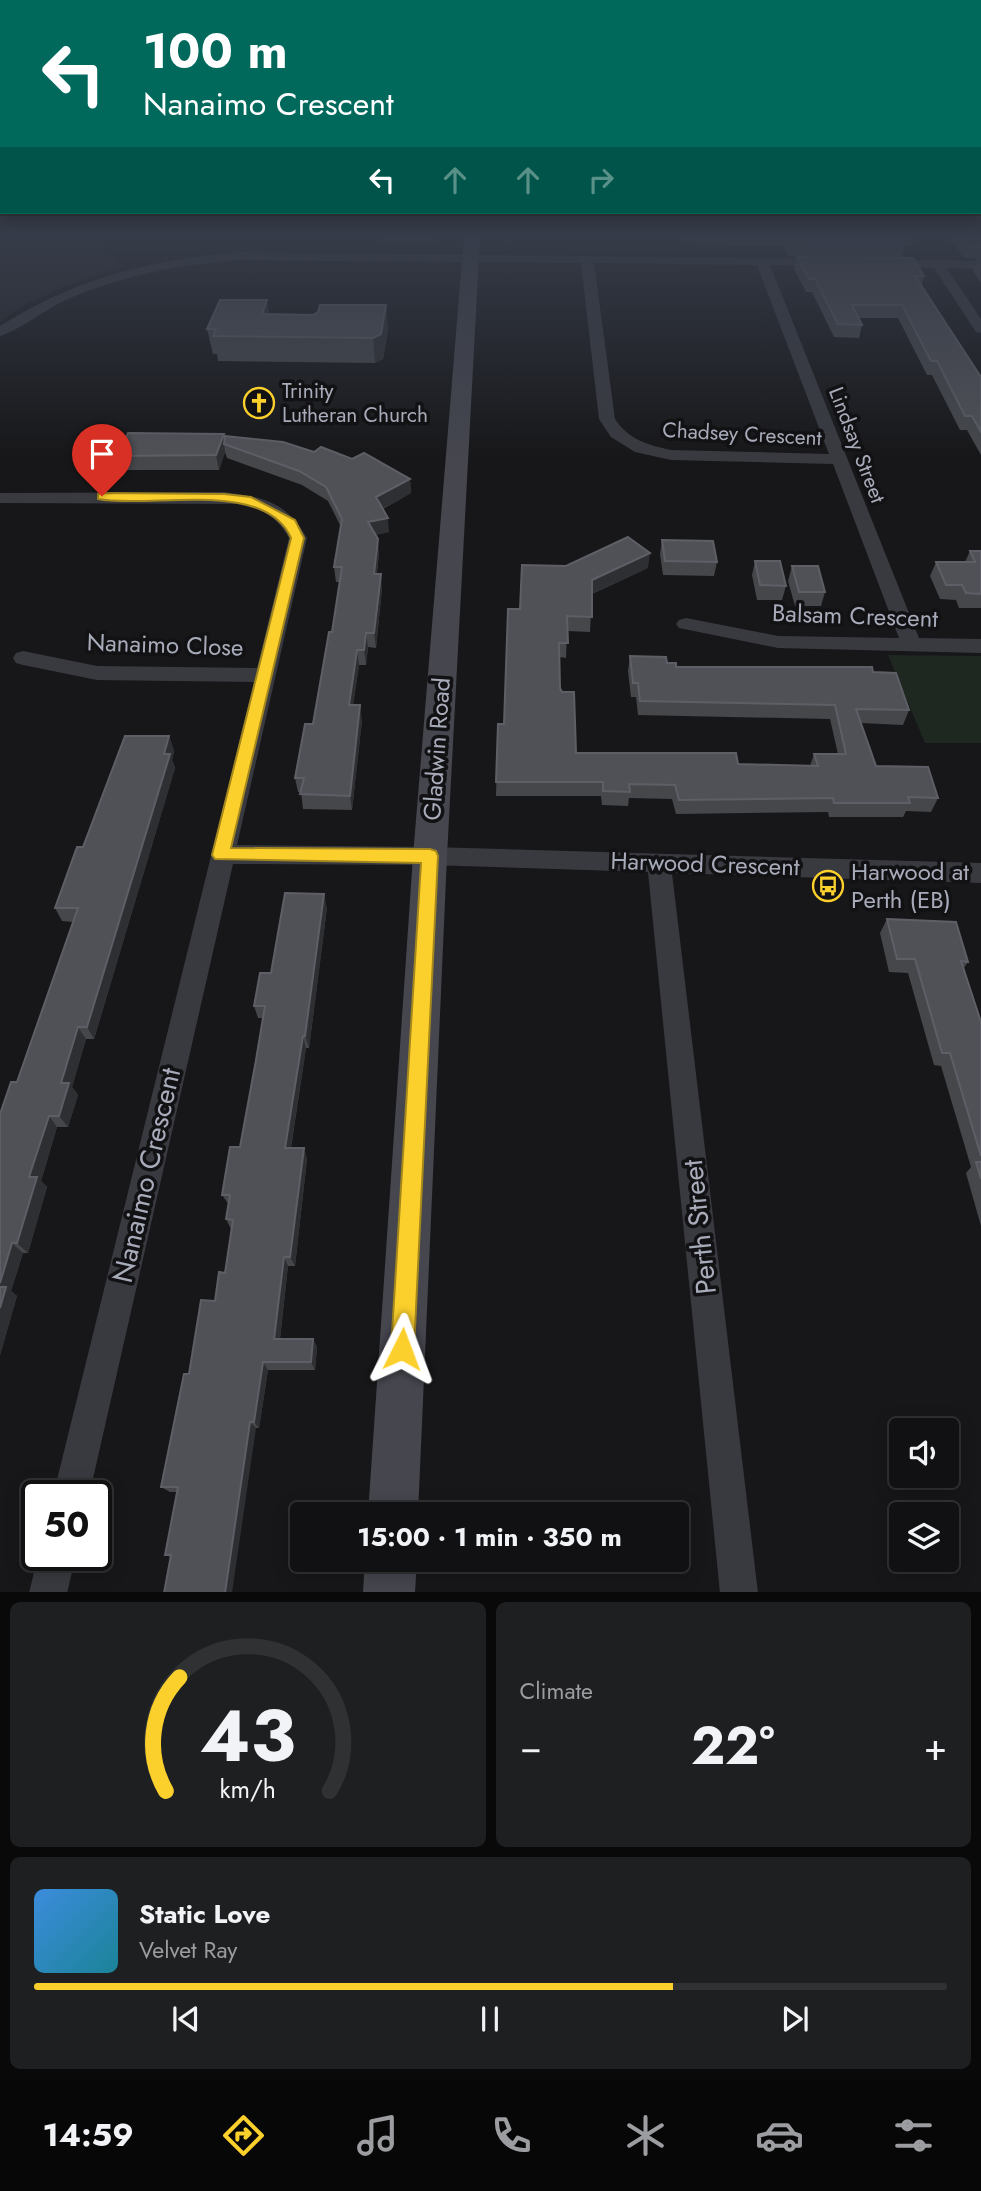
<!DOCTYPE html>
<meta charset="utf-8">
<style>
body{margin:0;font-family:Jost,sans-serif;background:#1e1f21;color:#f1f3f6;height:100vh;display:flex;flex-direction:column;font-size:26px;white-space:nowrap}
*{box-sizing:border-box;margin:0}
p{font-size:23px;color:#9c9da0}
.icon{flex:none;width:38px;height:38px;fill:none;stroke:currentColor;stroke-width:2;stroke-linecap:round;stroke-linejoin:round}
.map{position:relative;height:1592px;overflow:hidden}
.sheet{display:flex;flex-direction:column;gap:10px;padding:10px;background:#09090a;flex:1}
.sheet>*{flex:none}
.top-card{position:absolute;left:0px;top:0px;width:982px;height:214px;box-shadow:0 4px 18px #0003,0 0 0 2px #303133;background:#00695c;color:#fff;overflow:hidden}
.buttons{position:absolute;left:889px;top:1418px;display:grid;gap:14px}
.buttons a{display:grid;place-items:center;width:70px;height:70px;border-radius:7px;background:#111113;box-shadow:0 4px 18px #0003,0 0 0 2px #303133;font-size:35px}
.speed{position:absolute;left:21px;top:1480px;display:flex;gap:14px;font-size:35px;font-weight:700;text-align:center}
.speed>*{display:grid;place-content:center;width:91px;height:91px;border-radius:50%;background:#111113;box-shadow:0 4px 18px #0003,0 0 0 2px #303133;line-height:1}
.speed .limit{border:4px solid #111;border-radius:10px;background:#fff;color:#111}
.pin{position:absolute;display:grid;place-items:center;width:60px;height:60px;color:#fff;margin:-72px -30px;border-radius:50% 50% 50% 0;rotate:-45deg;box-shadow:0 0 7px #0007}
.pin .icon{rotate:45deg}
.me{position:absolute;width:77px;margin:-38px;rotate:3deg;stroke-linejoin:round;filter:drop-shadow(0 0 5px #0008)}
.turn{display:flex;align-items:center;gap:24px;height:147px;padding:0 28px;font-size:32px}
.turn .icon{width:91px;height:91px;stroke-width:2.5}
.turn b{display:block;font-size:49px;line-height:60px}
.lanes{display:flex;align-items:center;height:66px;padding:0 28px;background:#0003;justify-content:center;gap:35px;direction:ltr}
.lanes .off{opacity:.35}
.big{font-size:52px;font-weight:700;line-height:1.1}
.sheet .tile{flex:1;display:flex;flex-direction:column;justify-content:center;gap:10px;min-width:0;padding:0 24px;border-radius:10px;background:#1e1f21}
.sheet .dial{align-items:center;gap:0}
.dial svg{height:182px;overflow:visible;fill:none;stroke:#303133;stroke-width:7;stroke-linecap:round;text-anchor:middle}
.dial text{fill:#f1f3f6;stroke:none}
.song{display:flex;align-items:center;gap:21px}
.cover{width:84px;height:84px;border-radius:10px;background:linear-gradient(135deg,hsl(210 70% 55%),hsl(190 70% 35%))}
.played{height:7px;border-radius:4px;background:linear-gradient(90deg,#fcd02c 70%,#303133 70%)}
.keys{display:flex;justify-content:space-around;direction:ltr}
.heat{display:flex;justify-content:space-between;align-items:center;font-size:38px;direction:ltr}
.sheet .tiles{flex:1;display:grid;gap:10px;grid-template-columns:1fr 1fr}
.tile:last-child{grid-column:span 2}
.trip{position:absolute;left:290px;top:1502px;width:399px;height:70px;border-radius:7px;background:#111113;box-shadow:0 4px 18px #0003,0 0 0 2px #303133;font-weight:700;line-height:70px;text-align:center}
.menu{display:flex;height:112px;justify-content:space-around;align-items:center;background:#070708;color:#9c9da0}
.menu .icon{width:49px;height:49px}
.menu .selected{color:#fcd02c}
.menu b{font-size:32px;color:#f1f3f6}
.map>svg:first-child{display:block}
.built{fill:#232326}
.green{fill:#1e2720}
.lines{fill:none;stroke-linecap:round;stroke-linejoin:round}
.minor{fill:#393a40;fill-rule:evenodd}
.secondary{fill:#45464e;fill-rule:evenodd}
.wall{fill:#45474b}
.shaded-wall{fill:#2e2f32}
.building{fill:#505157;stroke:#5e5f66;stroke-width:2}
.route{fill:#fcd02c;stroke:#a4871d;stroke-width:2}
.labels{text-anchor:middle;stroke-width:7;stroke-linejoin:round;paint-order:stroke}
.far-poi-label{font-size:21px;fill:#a8abb9;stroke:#121214;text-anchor:start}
.far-street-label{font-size:21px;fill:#a8abb9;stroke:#121214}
.street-label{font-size:24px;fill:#a8abb9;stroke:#121214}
.poi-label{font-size:24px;fill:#a8abb9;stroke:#121214;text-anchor:start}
.near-street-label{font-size:28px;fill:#a8abb9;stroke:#121214}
</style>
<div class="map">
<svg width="981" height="1593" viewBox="0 0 981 1593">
<rect width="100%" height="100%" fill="#171719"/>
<!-- built -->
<path class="built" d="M25,236H94L92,238L123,266L68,285L26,304L0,322V240Z"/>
<!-- green -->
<path class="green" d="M888,655L981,656V743H925Z"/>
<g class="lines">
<!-- minor -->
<path class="minor" d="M239,252L831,259L833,262L827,266L770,265L919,638L981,639V653L778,648L679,628L676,624L679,620L686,618L778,636L899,638L833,464L671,460L635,452L611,437L599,419L581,263L239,260C179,265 122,275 66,300C45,309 21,330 0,336V326C77,278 149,260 239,252ZM594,263L757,265L829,454L671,450C648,445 629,440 615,419Z
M886,259L981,261V269L947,268L981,319V333L976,332L934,268L882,266V260Z
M224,492C262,497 287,502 307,538L237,845L430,847L981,863V883L672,873L758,1593H720L648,872L430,865L233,864L89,1496H53L254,682L97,680L23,665L16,663L13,658L16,653L23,651L97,666L257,668L289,538C277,516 260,508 236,504L0,503V493Z
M38,1556H76L67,1593H29Z"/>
<!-- secondary -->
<path class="secondary" d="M464,236H480L447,856L418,1514H368L413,856Z
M365,1559H417L415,1593H363Z"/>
</g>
<!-- wall -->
<path class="wall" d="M381,236H434L432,243L382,242Z
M680,236H914L911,246H905L902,257L788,256L784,246L682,244Z
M950,236H981V283L973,271L977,259H979L964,258L949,238Z
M797,257L924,276L922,285L981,377V455L967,430H960L932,375H927L898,318H859L862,325L859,338L834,337L812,292H806L794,269Z
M386,305L388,330L383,359L375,363L218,361L217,354H213L207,329L269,314L313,315Z
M225,439L314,452L410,479L411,493L383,509L389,532L375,535L379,553L377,574L382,588L376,648L368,647L366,665H359L353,705L362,720L352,810L303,809L301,792H298L295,778L313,724L332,632L340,582H336L334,567L341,527L328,501L302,485L227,458L225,452L219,470H121L117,456Z
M662,540L717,562L714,576L663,575L660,554Z
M970,551H981V608H959L956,600L940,599L930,576L936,562H965Z
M755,561L786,586L782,600H757L752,575Z
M792,566L825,592L821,606H795L788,581Z
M648,568L592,594L590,632L567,631L566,658L559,657L560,688L576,753L738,764L810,766L814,754H838L830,719L638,715L636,697H631L628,671L630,656L667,663L676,667L873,672L909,710L903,725L861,723L876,766L938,798L931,812L906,811L903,817H829L828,812L676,814L672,799L629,798L628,806L602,805L601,796H496L498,724H504L520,609Z
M169,736L174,751L172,760L175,768L94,1039H86L72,1087L78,1095L68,1127H57L41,1181L47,1187L28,1253H23L11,1291L17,1296L0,1355V1114L17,1082L73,922L62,921L55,908L83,847Z
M327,908L309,1048H306L291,1148H304L307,1159L295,1266H288L280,1339H313L317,1347L315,1370H268L259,1428H256L171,1557L165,1555L177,1492H170L161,1487L189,1374L225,1273L231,1229L226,1219L229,1205L222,1195L240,1147L256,1060L263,1018H258L254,1006L271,973Z
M887,919L968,962L964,968L981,1022V1226L966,1173L971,1167L941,1066L934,1065L908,973L889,972L880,933Z"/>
<!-- shaded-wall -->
<path class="shaded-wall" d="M267,300L271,325L262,314Z
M386,305L388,330L383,359L375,363L373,338Z
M224,434L226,445L224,444L225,452L219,470L216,455Z
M410,479L411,493L378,511L376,497Z
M388,518L389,532L370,536L368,522Z
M378,539L379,553L375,588L374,574Z
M650,553L648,568L591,594L592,580Z
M381,574L382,588L376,648L374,633Z
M366,633L368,647L366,665L364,650Z
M357,650L359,665L351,720L349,705Z
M360,705L362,720L352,810L350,796Z
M169,736L174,751L172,760L175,768L94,1039L87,1027Z
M324,894L327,908L309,1048L305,1036Z
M78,1027L86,1039L72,1087L78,1095L68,1127L59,1116L61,1083Z
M303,1036L306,1048L289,1159L285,1148Z
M49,1116L57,1127L41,1181L47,1187L28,1253L17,1243L29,1177Z
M304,1148L307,1159L295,1266L290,1257Z
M12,1243L23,1253L11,1291L17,1296L0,1355V1283Z
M284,1257L288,1266L279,1347L274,1339Z
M313,1339L317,1347L315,1370L311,1362Z
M263,1362L268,1370L259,1428L254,1422Z
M250,1422L256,1428L232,1593H225Z"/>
<!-- building -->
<path class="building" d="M787,236H899L905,245L791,244Z
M960,236H981V247L968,246Z
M797,257L913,258L924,276H915L981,377V432L972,416H965L937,361H931L902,305H852L862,325L838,324L815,279H809Z
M220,300H267L262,314L313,315L318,312L320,305H386L381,334L373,338L213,336L216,329H207Z
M128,433L224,434L216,455L117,456Z
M225,436L283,442L314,452L321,447L352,459L364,453L410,479L376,497L388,518L368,522L378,539L374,574H381L374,633H366L364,650H357L349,705H360L350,796L300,794L304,778H295L305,724H313L329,632H332L342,567H334L342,519L326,487L299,471L224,444Z
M628,537L650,553L592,580V617L567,616L568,643H559L560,688L562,692H574L576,753H736L738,764L818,766L814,754H846L835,705L640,701L638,683H633L630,656L666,657L667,663H676V667H872L873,672L896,673L909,710L856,709L876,766L928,767L938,798L908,797L910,803H834L833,798L679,800L675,785L629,784L630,792L603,791V782H496L498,724H504L508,609H520L522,565L566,566Z
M662,540L713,541L717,562L665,561Z
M970,551H981V594L966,593L962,585H946L936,562H975Z
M755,561H780L786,586L760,585Z
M792,566H818L825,592H799Z
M125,736H169L164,754H170L87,1027H78L61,1083H69L59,1116H49L29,1177H37L17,1243H12L0,1283V1114L11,1082H17L78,908H55L77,847H83Z
M285,893L324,894L305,1036H303L285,1148H304L290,1257H284L274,1339H313L311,1362H263L254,1422H250L225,1593H164L171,1555H165L178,1487H161L184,1374H189L201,1300L215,1301L219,1272L225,1273L233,1220L226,1219L230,1195H222L230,1147H240L256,1060L265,1006H254L260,973H271Z
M887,919L956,922L968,962L961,961L981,1022V1156L950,1053H942L915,959H897Z
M976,1162H981V1179Z
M0,1287H6L0,1308Z"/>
<!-- sky -->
<linearGradient id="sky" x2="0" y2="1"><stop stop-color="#0d0d0e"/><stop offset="0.51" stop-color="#363c49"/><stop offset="1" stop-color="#363c49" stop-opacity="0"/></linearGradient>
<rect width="981" height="459" fill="url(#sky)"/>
<!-- route -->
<path class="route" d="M102,493L224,494L251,497L295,520L304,538L231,848L430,849L436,851L438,856L414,1349L411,1358L402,1361L394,1358L391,1349L421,863L215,859L212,855L291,538C265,478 150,509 98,499V494Z"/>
<!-- icons -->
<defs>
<g id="church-ring" transform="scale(1.575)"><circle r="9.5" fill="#121214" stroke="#fcd02c" stroke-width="1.5"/><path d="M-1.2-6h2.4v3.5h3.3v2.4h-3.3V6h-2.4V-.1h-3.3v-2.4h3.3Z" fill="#fcd02c"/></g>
<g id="bus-ring" transform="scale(1.575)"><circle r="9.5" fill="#121214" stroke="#fcd02c" stroke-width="1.5"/><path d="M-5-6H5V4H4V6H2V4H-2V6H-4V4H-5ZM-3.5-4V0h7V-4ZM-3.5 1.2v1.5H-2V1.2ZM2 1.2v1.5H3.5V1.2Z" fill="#fcd02c"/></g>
</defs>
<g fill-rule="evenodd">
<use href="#church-ring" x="259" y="403"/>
<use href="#bus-ring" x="828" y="886"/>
</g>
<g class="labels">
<!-- far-poi labels -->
<g class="far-poi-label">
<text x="282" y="398">Trinity<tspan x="282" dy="24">Lutheran Church</tspan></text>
</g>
<!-- far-street labels -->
<g class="far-street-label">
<text transform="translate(742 434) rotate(3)" y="7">Chadsey Crescent</text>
<text transform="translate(857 445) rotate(69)" y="7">Lindsay Street</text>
</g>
<!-- street labels -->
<g class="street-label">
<text transform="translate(855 616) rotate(2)" y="8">Balsam Crescent</text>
<text transform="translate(165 645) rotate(2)" y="8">Nanaimo Close</text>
<text transform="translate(437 749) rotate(-86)" y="8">Gladwin Road</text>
<text transform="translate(705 864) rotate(2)" y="8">Harwood Crescent</text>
</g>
<!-- poi labels -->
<g class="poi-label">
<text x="851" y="880">Harwood at<tspan x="851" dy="28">Perth (EB)</tspan></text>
</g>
<!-- near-street labels -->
<g class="near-street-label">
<text transform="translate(146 1175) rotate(-77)" y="10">Nanaimo Crescent</text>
<text transform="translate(699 1227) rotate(-96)" y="10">Perth Street</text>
</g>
</g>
</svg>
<div class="buttons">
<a><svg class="icon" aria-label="sound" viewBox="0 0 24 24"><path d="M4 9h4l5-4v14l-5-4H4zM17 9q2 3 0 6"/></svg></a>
<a><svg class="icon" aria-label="layers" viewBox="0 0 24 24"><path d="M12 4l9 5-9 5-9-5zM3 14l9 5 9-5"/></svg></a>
</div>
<div class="speed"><div class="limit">50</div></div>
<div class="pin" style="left:102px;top:496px;background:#d93025"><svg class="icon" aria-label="arrive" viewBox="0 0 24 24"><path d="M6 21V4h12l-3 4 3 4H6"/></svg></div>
<svg class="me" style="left:402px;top:1349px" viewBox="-20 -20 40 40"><path d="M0-17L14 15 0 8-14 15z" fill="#fcd02c" stroke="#fff" stroke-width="4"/></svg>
<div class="trip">15:00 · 1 min · 350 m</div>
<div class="top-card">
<div class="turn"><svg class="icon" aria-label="left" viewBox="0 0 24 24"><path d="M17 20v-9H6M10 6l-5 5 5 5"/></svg><div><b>100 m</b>Nanaimo Crescent</div></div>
<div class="lanes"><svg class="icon" aria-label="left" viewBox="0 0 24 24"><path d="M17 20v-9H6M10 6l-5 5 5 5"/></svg><svg class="icon off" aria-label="ahead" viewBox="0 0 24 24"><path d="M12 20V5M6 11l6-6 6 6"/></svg><svg class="icon off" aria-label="ahead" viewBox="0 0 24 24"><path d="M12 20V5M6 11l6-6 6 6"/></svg><svg class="icon off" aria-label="right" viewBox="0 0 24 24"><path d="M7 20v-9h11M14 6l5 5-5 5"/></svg></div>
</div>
</div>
<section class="sheet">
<div class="tiles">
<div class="tile dial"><svg viewBox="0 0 100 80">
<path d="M14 69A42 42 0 1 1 86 69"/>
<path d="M14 69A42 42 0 0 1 20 19" stroke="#fcd02c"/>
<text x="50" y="56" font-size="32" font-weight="700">43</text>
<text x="50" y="72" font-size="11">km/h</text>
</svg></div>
<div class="tile"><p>Climate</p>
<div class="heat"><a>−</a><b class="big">22°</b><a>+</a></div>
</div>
<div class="tile">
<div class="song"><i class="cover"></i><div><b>Static Love</b><p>Velvet Ray</p></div></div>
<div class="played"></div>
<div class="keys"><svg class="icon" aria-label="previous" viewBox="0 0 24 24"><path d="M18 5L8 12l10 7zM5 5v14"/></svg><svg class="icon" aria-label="pause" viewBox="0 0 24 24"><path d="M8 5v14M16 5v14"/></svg><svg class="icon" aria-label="next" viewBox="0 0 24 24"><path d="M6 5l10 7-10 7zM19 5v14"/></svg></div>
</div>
</div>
</section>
<nav class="menu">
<b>14:59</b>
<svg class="icon selected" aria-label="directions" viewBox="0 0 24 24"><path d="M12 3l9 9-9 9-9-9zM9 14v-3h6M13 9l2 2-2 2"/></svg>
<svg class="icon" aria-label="music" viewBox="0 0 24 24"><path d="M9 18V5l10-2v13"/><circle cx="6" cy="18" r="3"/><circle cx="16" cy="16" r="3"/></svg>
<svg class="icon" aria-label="phone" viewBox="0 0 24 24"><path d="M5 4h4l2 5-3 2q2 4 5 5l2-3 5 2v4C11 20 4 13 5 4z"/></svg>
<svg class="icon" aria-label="climate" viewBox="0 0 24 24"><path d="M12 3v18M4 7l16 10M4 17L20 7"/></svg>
<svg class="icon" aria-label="car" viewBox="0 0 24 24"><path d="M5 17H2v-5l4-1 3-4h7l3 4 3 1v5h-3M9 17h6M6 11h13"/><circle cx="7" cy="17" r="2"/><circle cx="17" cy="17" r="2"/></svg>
<svg class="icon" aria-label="filters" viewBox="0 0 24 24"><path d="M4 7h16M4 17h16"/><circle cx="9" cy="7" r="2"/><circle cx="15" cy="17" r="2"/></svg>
</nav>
